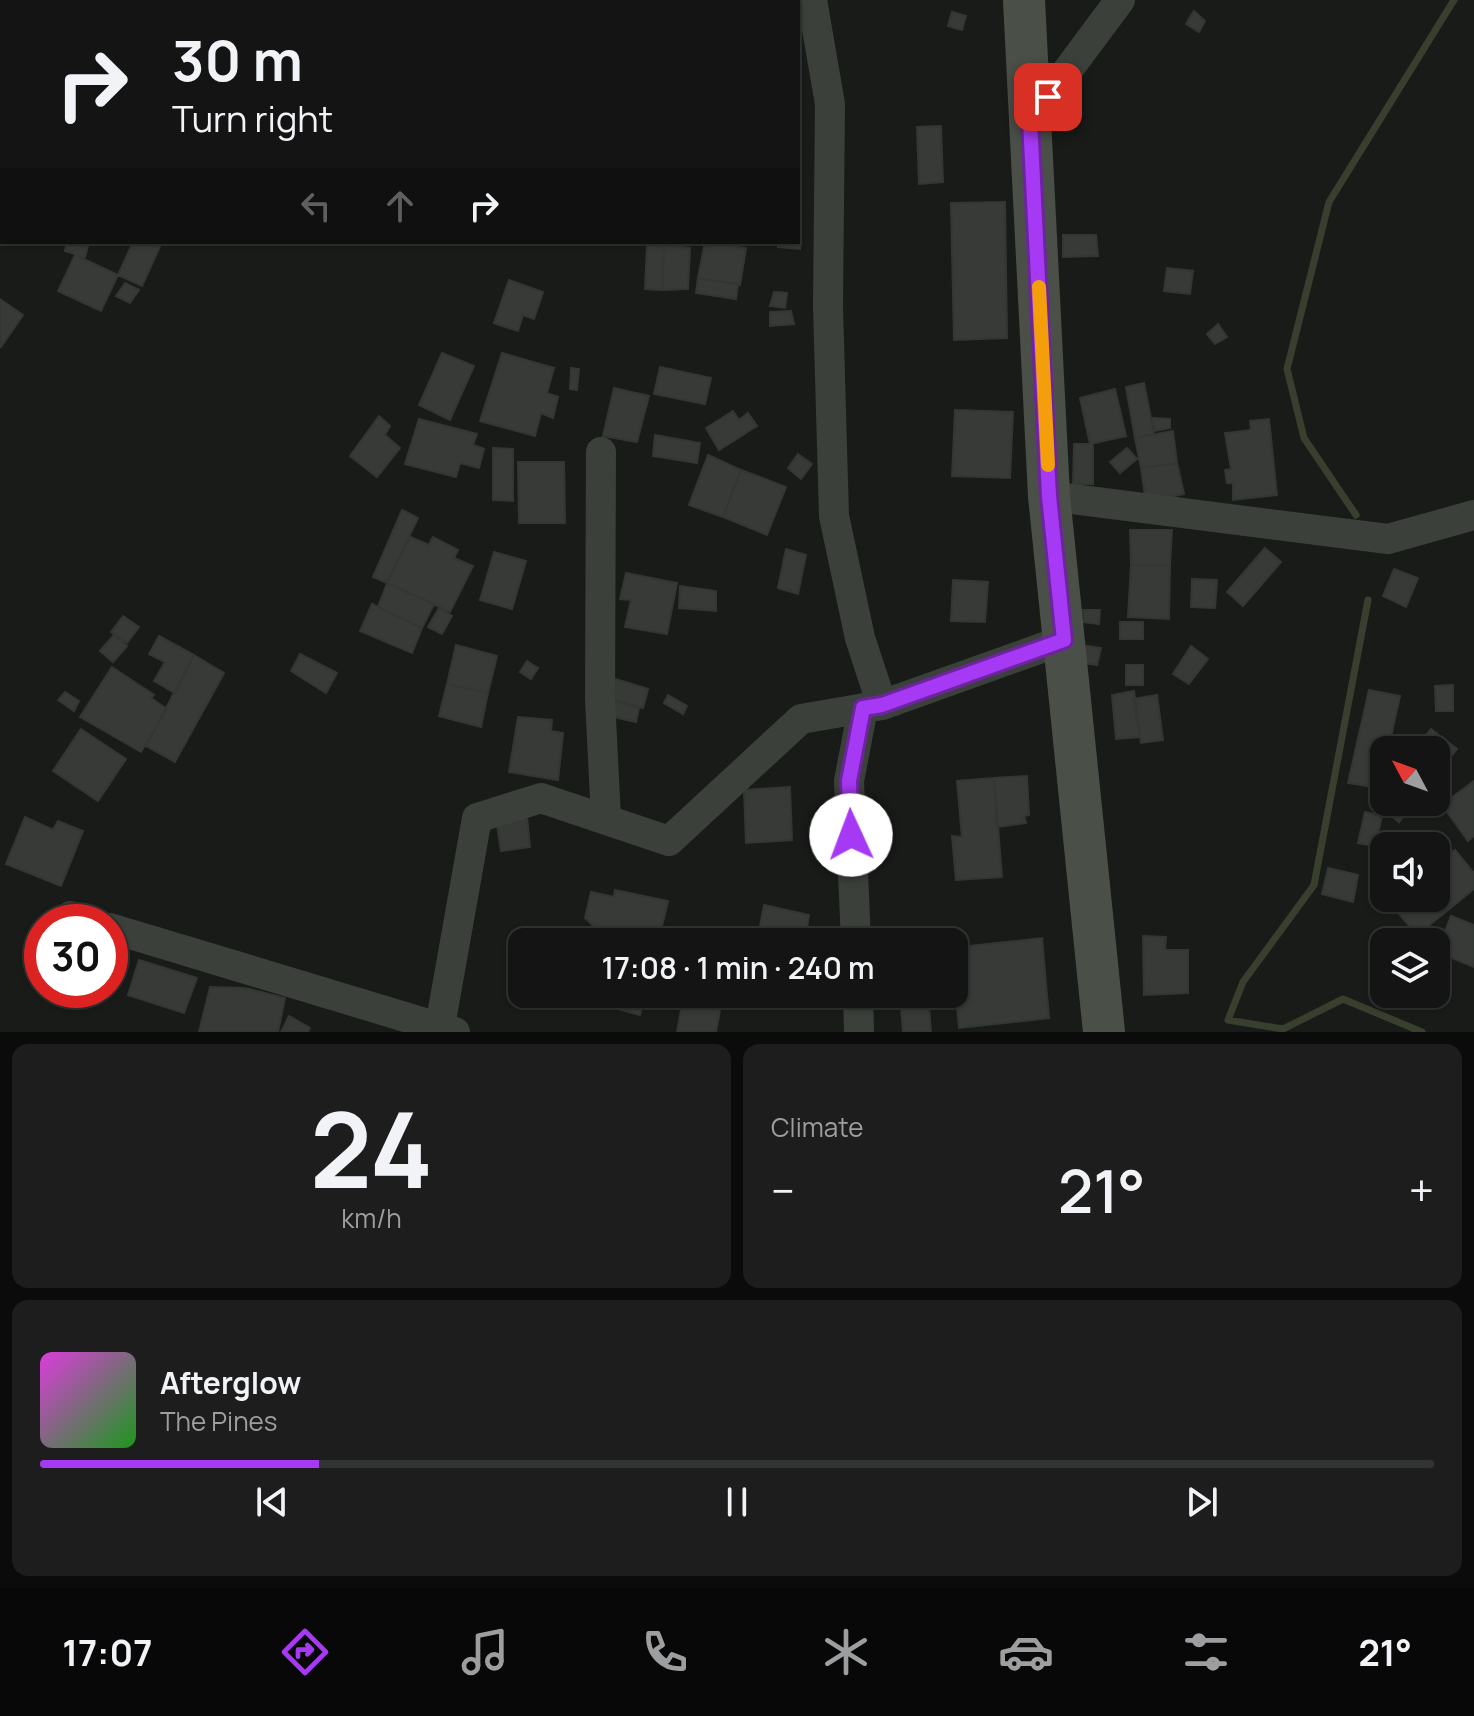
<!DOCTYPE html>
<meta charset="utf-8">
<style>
body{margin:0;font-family:Manrope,sans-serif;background:#1c1d1c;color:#f1f3f6;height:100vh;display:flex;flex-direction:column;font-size:30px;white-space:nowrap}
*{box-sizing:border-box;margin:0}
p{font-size:26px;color:#9d9ea0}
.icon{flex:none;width:44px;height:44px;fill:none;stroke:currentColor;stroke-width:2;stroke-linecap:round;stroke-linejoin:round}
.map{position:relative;height:1032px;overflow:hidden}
.sheet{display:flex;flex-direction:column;gap:12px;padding:12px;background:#0a0b0a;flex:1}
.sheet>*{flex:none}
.guide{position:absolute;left:0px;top:0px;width:800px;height:244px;box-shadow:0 2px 6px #0004,0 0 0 2px #323333;background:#131413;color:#f1f3f6;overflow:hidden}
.needle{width:52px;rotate:311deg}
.tools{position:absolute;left:1370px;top:736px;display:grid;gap:16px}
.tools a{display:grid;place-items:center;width:80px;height:80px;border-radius:16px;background:#131413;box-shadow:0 2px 6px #0004,0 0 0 2px #323333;font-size:40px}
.speed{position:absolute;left:24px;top:904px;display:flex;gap:16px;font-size:40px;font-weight:700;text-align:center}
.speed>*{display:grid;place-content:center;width:104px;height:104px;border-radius:50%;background:#131413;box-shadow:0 2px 6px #0004,0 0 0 2px #323333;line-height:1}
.speed .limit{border:12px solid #d22;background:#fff;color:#111}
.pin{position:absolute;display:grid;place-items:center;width:68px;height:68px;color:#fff;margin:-34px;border-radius:16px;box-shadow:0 4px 12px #0006}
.me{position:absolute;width:88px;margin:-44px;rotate:358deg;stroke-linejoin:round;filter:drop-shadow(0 0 6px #0008)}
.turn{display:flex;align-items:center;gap:28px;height:168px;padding:0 40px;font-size:36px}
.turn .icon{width:104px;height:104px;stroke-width:2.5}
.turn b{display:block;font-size:56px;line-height:68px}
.lanes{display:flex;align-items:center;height:76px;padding:0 40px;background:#0003;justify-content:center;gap:40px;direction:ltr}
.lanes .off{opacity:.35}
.big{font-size:60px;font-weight:600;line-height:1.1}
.sheet .tile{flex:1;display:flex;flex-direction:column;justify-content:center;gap:12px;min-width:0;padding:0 28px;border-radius:16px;background:#1c1d1c}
.sheet .dial{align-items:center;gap:0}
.dial b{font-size:104px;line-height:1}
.song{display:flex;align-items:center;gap:24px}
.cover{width:96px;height:96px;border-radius:12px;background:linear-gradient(135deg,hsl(300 70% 55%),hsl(120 70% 35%))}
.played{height:8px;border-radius:4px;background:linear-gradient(90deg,#a639f3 20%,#323333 20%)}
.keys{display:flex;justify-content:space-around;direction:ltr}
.heat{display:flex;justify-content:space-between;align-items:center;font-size:44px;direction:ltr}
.sheet .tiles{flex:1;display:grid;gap:12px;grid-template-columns:1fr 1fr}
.tile:last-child{grid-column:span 2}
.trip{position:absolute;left:508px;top:928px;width:460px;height:80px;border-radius:16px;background:#131413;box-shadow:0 2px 6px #0004,0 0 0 2px #323333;font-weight:600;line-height:80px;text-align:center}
.dock{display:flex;height:128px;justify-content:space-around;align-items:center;background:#080808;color:#9d9ea0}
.dock .icon{width:56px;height:56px}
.dock .active{color:#a639f3}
.dock b{font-size:36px;color:#f1f3f6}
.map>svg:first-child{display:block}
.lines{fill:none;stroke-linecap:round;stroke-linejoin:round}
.stream{stroke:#393f2e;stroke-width:7}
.building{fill:#373a36;stroke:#333733;stroke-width:2}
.minor{stroke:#3b403a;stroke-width:30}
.secondary{stroke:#4a5048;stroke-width:42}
.route-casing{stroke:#6c259e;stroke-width:20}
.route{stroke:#a639f3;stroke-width:14}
.slow{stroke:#f59e0b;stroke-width:14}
</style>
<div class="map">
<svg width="1474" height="1032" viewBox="0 0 1474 1032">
<rect width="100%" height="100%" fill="#191b19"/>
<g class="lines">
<!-- stream -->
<path class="stream" d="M1356,515L1304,438L1287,369L1329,202L1454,0
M1368,600L1314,885L1243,982L1228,1020L1283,1029L1343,999L1422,1032"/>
</g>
<!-- building -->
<path class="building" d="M1194,11L1205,21L1199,32L1186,24Z
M952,12L966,16L962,30L948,26Z
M941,126L943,182L919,184L917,127Z
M1005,202L1007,338L954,340L951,203Z
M798,226L800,249L778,247V242H798Z
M798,226L800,249L778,247V242H798Z
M1063,235H1096L1098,256L1063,257Z
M67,242H89L85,257L65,251Z
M133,242H162L142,286L118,275Z
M705,242L746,248L740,285L698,278Z
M705,242L746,248L740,285L698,278Z
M647,245H664L662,290L645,289Z
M647,245H664L662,290L645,289Z
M664,245L690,248L688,289L662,290Z
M664,245L690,248L688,289L662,290Z
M75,255L118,275L101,311L58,291Z
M1167,268L1193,271L1190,294L1164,291Z
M698,278L738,284L736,299L696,293Z
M509,280L543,292L534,319L523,315L518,331L494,323Z
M125,283L139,290L130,303L116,296Z
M774,292L787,293L785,308L770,306Z
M0,299L23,315L1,347H0Z
M791,311L794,324L770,326V312Z
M1218,324L1227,337L1215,344L1207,334Z
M442,353L474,366L450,420L419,405Z
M502,353L554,368L547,393L558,397L553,418L541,413L535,436L480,421Z
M660,367L711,378L705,404L654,394Z
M571,368L579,369L577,390L570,389Z
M1144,383L1154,434L1135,438L1126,387Z
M614,388L649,396L637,442L603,436Z
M1115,389L1126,436L1090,444L1080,398Z
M955,410L1013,412L1010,478L952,476Z
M733,411L739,420L748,413L757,426L719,450L706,428Z
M379,416L390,426L385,435L400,448L377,477L350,456Z
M1153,418L1170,419V428L1154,431Z
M419,419L477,434L473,445L484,449L479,468L460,463L456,477L405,464Z
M1269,419L1277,495L1233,500V483H1227L1225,470L1231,469L1225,433L1251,430L1250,421Z
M1173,431L1177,463L1141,468L1135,438Z
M655,435L700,443L697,463L653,456Z
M1074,444H1093V484H1073Z
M493,448L513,449V501L493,500Z
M1127,448L1137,459L1120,473L1110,462Z
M798,454L812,464L801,479L788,468Z
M708,455L741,470L723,517L689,505Z
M518,462H564L565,523H519Z
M1177,463L1184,494L1146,502L1141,468Z
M741,470L786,487L767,535L723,517Z
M402,510L418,518L387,583L373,577Z
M1130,530H1172L1170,565H1131Z
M410,537L429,545L433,537L458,550L454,558L473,566L450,612L387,583Z
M1265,548L1281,562L1243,606L1227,592Z
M786,549L806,555L798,594L778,588Z
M494,552L526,561L512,609L480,600Z
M1131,565H1170L1169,619L1128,617Z
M1394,569L1418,578L1406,607L1383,596Z
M626,573L677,583L667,634L625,627L631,600L620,599Z
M1192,579L1217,580L1215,608L1191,607Z
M953,580L988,582L985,622L951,621Z
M387,583L434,604L422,628L378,607Z
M680,586L716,591V611L679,608Z
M372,604L422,628L412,653L360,631Z
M439,608L452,616L442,634L428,627Z
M1083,610H1100L1099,624L1084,622Z
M123,616L139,627L127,643L111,632Z
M1120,622H1143V639H1120Z
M114,635L127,646L113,662L100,651Z
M159,636L194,655L175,693L154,681L165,662L149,654Z
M456,645L497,656L488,693L447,684Z
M1081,645L1101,648L1097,665L1077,662Z
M1191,646L1208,659L1189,684L1173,674Z
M300,654L337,673L326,693L291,671Z
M194,655L224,673L175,762L146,746Z
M527,661L538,668L531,679L520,672Z
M1126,665H1143V685H1126Z
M112,667L154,695L151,698L167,709L141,752L80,717Z
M612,678L648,689L643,708L605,698Z
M447,684L488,693L481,727L439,716Z
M1453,685V711H1436L1435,686Z
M1369,690L1400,696L1388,750H1384V771L1380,788L1348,783Z
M1134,691L1140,737L1116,739L1112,695Z
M65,692L79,701L74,711L58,700Z
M668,695L687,706L683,714L664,703Z
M1157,695L1163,740L1141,743L1133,699Z
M605,698L639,708L636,722L600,714Z
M518,717L552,720L551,731L563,733L558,780L509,772Z
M81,729L126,759L98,801L53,771Z
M1431,729L1457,749L1436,775V750H1415Z
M1027,776L1029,815L1024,816L1026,823L997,827L994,778Z
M994,778L1002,877L956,880L952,836L962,837L957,781Z
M1474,781V836L1468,841L1442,805Z
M790,787L792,840L746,843L744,790Z
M1384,789V802H1415L1399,822L1374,802Z
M526,806L530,847L501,851L495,811Z
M1365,812L1382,816L1375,846L1358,843Z
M25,817L53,830L58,821L83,831L61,886L6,864Z
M1455,850L1474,873V889L1417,935L1389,902L1394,898H1436V865Z
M1328,868L1358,875L1353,902L1322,894Z
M615,890L668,901L658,942H610L585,918L591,892L614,897Z
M764,905L809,915L805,942H757Z
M1451,916L1474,925V967L1437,952Z
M537,931L573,939L572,942H535Z
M923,931L924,942H896V933Z
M1143,936L1166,937L1165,950H1188V993L1144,995Z
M1042,938L1049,1018L959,1028L954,973L962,971L961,947Z
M139,960L197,978L184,1013L128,995Z
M210,987L245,988L285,998L278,1032H199Z
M564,994H607L603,1005Z
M610,994H645L640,1015L607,1006Z
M684,994H723L716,1032H677Z
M900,994H928L931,1032H903Z
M289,1016L310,1028L308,1032H281Z"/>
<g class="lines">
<!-- minor -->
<path class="minor" d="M812,0L830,104L828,306L834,516L860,638L882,705
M1030,121L1120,0
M601,452L600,699L606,818
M1049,496L1388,539L1474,515
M70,916L91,922
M110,928L455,1032
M856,942L849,781L863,708
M858,994L859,1032
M439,1032L477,818L541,798L669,841L801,719L882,705L1064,640"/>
<!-- secondary -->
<path class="secondary" d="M1024,0L1049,496L1104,1032"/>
</g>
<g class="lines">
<!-- route casing -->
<g class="route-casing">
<path id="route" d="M851,835L849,781L863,708L882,705L1064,640L1049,496L1030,121L1048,97"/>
</g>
<!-- route -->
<use href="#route" class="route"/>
<!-- slow -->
<path class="slow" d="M1039,287L1048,465"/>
</g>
</svg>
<div class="tools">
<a><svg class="needle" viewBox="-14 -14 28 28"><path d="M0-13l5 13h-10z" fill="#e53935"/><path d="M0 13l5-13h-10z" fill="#9d9ea0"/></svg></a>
<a><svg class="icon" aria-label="sound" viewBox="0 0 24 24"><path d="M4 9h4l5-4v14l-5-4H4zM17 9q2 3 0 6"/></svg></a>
<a><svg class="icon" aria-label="layers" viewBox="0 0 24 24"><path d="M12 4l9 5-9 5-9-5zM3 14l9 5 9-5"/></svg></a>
</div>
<div class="speed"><div class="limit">30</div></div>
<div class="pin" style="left:1048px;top:97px;background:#d93025"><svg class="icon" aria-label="arrive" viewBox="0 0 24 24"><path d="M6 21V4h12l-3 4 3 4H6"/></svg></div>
<svg class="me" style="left:851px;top:835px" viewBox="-20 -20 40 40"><circle r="19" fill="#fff"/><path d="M0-13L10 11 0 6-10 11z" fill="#a639f3"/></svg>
<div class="trip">17:08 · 1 min · 240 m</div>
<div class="guide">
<div class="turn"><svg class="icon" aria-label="right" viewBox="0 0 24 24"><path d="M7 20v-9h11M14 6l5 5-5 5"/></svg><div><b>30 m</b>Turn right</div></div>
<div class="lanes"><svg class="icon off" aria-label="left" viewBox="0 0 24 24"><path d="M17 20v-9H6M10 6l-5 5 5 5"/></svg><svg class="icon off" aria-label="ahead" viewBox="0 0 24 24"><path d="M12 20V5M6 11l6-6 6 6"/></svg><svg class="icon" aria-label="right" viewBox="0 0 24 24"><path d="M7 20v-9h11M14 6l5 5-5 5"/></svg></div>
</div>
</div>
<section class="sheet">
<div class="tiles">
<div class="tile dial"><b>24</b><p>km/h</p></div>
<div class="tile"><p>Climate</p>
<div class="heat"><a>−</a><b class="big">21°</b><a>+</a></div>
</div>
<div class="tile">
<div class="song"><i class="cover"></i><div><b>Afterglow</b><p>The Pines</p></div></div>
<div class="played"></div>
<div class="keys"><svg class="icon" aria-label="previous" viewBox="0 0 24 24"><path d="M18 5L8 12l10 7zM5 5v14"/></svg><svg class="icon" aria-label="pause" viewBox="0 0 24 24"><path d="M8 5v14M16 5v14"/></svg><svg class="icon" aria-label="next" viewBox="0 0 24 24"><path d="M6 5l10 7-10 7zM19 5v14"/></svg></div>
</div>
</div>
</section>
<nav class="dock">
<b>17:07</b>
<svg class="icon active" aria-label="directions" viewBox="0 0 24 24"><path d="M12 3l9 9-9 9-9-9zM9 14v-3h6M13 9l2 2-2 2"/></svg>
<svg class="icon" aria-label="music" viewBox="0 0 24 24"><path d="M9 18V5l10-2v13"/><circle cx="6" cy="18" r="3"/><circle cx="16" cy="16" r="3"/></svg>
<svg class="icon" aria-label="phone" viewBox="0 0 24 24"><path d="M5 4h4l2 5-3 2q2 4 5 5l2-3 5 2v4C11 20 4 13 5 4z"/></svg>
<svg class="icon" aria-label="climate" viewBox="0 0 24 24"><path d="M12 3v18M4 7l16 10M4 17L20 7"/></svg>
<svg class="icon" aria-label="car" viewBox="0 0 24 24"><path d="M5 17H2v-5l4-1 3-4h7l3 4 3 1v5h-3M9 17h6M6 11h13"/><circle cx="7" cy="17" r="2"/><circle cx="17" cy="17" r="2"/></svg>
<svg class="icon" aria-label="filters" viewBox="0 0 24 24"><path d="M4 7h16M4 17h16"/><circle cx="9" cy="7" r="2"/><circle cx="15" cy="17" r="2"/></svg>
<b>21°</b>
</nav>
